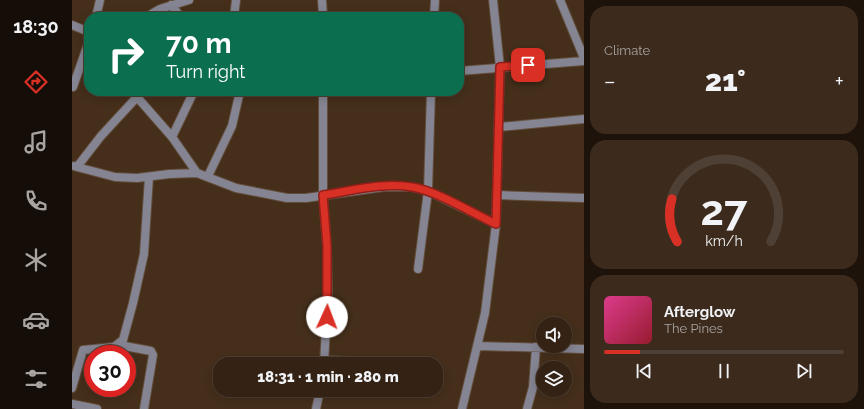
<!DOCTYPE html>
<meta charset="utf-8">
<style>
body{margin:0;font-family:Raleway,sans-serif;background:#3c2b1d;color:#f1f3f6;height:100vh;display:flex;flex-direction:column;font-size:15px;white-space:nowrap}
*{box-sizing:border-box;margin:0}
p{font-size:13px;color:#a9a4a0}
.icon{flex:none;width:22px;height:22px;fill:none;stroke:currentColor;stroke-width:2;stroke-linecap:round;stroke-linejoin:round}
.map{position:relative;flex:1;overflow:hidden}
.sheet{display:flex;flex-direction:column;gap:6px;padding:6px;background:#1d130b;width:280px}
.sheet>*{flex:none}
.banner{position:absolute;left:12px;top:12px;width:380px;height:84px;border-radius:16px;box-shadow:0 2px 10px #0003,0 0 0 1px #4e4034;background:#0b6e4f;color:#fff;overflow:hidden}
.fabs{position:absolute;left:464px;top:317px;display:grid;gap:8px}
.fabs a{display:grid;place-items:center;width:36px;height:36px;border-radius:50%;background:#342314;box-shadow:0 2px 10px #0003,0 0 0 1px #4e4034;font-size:20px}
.speed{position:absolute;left:12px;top:345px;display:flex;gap:8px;font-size:20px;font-weight:700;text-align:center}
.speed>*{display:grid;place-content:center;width:52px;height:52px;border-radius:50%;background:#342314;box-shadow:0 2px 10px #0003,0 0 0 1px #4e4034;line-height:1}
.speed .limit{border:6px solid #d22;background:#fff;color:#111}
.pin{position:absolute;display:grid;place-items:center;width:34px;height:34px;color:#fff;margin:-17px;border-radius:8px;box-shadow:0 2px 6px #0006}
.me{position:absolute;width:44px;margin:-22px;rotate:2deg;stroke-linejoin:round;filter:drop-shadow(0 0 3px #0008)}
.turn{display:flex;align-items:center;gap:14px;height:84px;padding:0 16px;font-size:18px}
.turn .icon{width:52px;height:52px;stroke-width:2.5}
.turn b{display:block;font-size:28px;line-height:34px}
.big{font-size:30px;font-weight:800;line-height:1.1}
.sheet .widget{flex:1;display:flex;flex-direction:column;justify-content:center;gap:6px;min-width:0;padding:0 14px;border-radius:16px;background:#3c2b1d}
.sheet .dial{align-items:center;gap:0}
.dial svg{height:104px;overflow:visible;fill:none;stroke:#4e4034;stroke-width:7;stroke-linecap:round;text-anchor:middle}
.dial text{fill:#f1f3f6;stroke:none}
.song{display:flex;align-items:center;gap:12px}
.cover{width:48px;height:48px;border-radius:6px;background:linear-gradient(135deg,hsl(330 70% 55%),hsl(350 70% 35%))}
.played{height:4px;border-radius:2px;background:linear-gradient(90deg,#d93025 15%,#4e4034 15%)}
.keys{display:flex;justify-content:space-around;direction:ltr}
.heat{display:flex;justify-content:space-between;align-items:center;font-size:22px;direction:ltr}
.trip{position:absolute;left:141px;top:357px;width:230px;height:40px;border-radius:16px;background:#342314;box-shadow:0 2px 10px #0003,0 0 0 1px #4e4034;font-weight:800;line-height:40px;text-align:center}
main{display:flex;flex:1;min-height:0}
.tab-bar{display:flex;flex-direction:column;width:72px;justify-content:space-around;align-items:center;background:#150e08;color:#a9a4a0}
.tab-bar .icon{width:28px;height:28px}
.tab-bar .current{color:#d93025}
.tab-bar b{font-size:18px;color:#f1f3f6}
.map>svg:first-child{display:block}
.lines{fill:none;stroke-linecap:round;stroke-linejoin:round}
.minor-casing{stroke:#624d3b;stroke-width:10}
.minor{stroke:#858492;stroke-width:8}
.route-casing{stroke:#8d1f18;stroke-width:10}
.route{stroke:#d93025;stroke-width:7}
</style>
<main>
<nav class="tab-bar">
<b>18:30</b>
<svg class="icon current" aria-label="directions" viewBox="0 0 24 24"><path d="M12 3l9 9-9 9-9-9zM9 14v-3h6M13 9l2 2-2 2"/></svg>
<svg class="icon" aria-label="music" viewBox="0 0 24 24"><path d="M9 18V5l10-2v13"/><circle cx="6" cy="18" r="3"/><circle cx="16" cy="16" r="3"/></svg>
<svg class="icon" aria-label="phone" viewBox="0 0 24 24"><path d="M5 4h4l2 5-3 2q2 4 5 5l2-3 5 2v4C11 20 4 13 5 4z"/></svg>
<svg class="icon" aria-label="climate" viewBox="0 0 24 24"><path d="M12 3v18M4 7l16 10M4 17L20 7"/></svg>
<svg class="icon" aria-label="car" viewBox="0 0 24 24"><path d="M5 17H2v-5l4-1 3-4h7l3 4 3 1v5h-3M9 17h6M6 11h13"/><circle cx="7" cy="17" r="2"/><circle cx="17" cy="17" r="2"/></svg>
<svg class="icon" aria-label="filters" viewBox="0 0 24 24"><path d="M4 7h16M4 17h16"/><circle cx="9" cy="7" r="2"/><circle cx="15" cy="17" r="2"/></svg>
</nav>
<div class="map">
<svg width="512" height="409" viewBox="0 0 512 409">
<rect width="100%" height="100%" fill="#452f1b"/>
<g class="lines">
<!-- minor casing -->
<g class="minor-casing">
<path id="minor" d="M250,0L251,17
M488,0L512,58
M99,5L109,17
M24,17L28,0
M74,17L88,9L117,0
M162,17L164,0
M362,17L363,0
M0,25L17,32
M387,71L512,61
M1,87L17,41
M251,91V195L255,246L256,291L252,364
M65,97L100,137L125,173
M427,127L512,119
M100,137L122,91
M2,166L5,167L29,136L65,97V91
M5,167L43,177L65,178L97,174L125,173L164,188L215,198H234L311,187H339L356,191L424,224
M136,176L160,126L168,91
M425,195L512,198
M346,269L356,191L359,91
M47,345L79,351L81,355L72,409
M407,346L512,349
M252,360L351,364
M0,388L11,350L42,347L51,340L61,303L72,254L77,177
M0,404L25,409
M244,409L248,390
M390,409L413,313L424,224L428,67L421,0
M455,409L461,387L464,347"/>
</g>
<!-- minor -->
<use href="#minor" class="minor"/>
</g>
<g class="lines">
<!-- route casing -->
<g class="route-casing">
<path id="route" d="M255,317V246L251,195C279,191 311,182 340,187C365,191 400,213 424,224L428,67L456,65"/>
</g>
<!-- route -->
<use href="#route" class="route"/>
</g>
</svg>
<div class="fabs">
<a><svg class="icon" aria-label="sound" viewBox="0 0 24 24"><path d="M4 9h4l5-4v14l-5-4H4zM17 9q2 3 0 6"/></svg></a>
<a><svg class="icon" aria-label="layers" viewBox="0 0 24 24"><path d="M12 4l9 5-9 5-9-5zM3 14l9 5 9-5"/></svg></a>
</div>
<div class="speed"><div class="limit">30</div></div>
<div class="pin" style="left:456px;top:65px;background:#d93025"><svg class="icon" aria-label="arrive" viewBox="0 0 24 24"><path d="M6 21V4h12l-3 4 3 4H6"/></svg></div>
<svg class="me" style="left:255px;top:317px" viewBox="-20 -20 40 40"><circle r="19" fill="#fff"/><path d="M0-13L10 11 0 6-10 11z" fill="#d93025"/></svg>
<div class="trip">18:31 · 1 min · 280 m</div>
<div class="banner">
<div class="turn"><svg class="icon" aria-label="right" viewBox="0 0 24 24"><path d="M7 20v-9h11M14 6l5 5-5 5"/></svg><div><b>70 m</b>Turn right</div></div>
</div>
</div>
<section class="sheet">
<div class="widget"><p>Climate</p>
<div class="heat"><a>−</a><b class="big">21°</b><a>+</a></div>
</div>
<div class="widget dial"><svg viewBox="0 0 100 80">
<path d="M14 69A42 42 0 1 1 86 69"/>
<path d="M14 69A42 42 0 0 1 10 36" stroke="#d93025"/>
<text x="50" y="56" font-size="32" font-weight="700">27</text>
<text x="50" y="72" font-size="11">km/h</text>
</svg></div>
<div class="widget">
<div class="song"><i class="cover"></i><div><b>Afterglow</b><p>The Pines</p></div></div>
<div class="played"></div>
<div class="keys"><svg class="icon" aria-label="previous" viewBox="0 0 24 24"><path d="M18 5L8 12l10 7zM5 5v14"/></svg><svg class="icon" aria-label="pause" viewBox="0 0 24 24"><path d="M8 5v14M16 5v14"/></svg><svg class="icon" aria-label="next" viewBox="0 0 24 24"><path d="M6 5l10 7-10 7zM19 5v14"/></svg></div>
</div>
</section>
</main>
